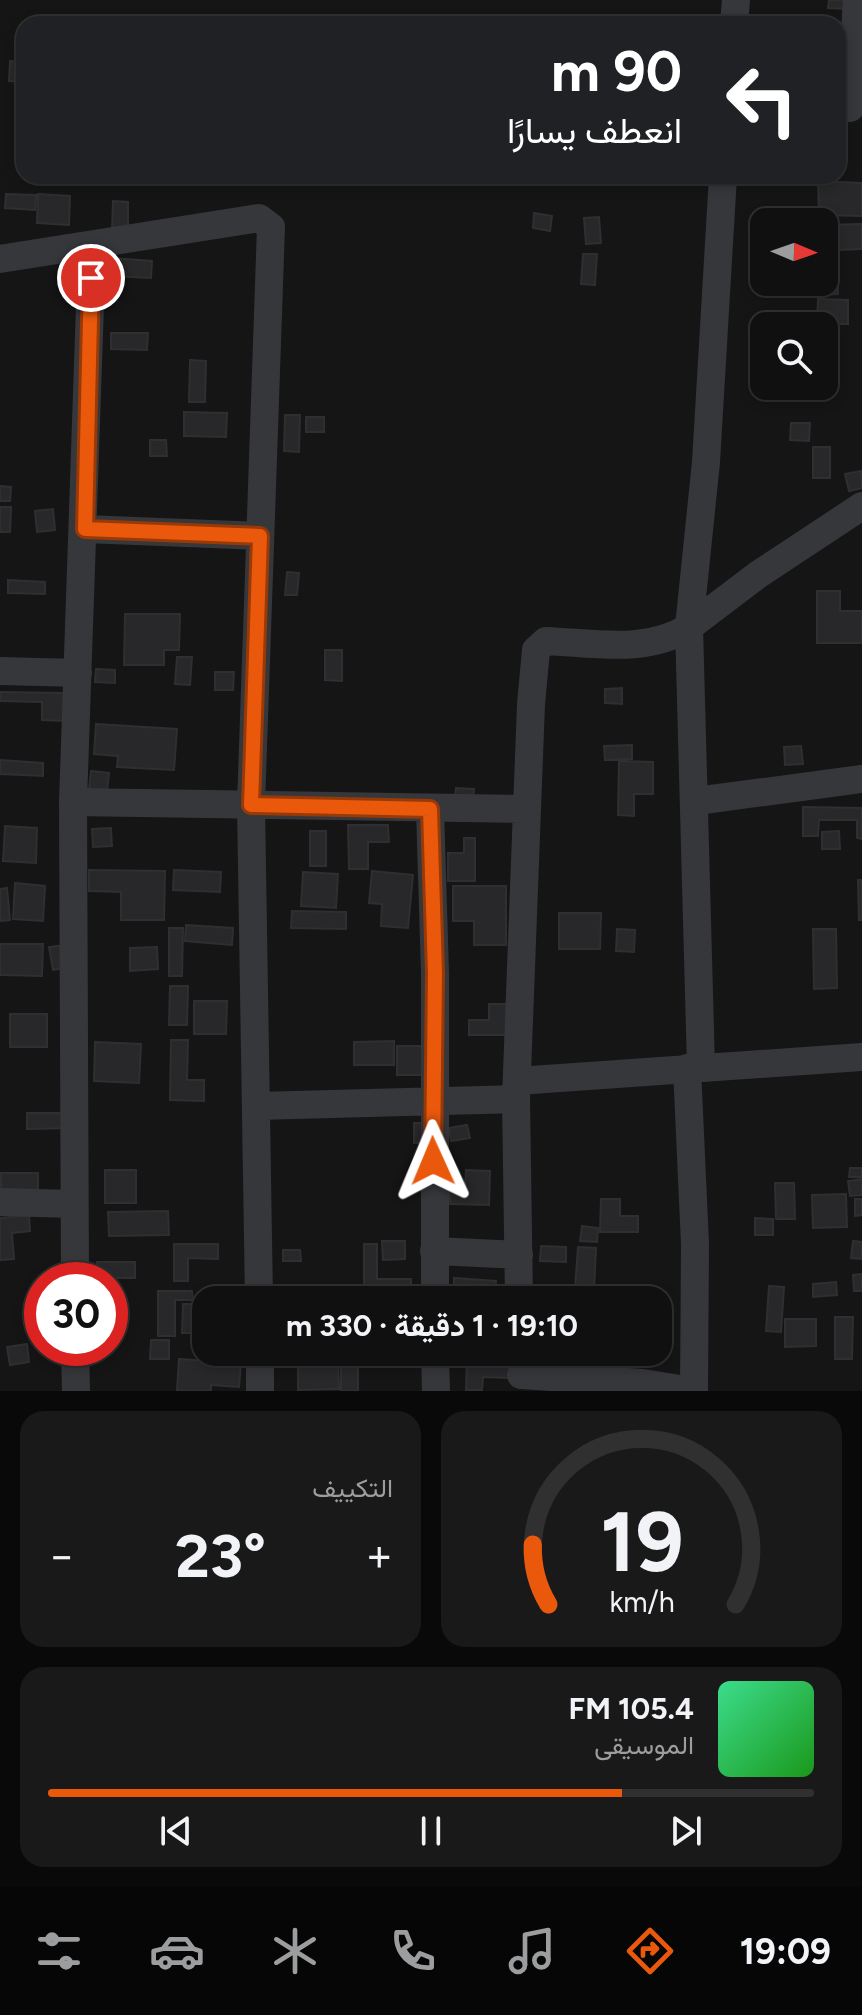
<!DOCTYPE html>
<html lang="ar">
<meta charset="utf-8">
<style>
body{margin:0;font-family:Figtree,Vazirmatn,sans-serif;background:#191919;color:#f1f3f6;direction:rtl;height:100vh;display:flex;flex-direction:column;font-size:30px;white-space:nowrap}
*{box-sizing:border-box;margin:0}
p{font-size:26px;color:#9c9d9f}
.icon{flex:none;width:44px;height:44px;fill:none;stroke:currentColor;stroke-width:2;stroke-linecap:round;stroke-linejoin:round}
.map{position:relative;height:1391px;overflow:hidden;direction:ltr}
.details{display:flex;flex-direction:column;gap:20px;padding:20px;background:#090909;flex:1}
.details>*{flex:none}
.hud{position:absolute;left:16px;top:16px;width:830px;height:168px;border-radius:24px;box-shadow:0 4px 12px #0003,0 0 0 2px #303030;direction:rtl;background:#202124;color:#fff;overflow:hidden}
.needle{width:52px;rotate:92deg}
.tools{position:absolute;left:750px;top:208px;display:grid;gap:16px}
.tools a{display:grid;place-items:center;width:88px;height:88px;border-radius:16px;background:#101010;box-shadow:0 4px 12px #0003,0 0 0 2px #303030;font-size:40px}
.speed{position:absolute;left:24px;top:1262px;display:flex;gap:16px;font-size:40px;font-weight:700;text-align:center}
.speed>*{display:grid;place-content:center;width:104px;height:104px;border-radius:50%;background:#101010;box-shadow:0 4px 12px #0003,0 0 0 2px #303030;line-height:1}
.speed .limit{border:12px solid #d22;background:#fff;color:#111}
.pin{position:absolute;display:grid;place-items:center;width:68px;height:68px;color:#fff;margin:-34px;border:4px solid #fff;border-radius:50%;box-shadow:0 2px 8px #0007}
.me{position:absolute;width:88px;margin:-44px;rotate:359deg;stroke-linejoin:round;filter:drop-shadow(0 0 6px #0008)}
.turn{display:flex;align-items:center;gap:28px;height:168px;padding:0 32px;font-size:36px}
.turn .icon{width:104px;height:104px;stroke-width:2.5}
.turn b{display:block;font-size:56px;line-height:68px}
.big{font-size:60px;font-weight:700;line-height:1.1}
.details .widget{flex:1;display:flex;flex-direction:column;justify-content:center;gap:12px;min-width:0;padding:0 28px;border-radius:24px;background:#191919}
.details .dial{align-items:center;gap:0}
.dial svg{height:208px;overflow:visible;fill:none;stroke:#303030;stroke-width:7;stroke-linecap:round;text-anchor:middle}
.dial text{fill:#f1f3f6;stroke:none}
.song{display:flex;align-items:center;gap:24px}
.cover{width:96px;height:96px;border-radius:12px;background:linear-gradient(135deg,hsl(150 70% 55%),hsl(120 70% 35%))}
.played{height:8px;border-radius:4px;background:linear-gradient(90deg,#ea580c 75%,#303030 75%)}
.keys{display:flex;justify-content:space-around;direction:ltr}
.heat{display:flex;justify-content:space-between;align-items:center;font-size:44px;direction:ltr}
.details .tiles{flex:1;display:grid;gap:20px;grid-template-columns:1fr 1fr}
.widget:last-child{grid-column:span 2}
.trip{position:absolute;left:192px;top:1286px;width:480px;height:80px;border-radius:24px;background:#101010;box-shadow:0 4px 12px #0003,0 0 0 2px #303030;font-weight:700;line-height:80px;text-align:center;direction:rtl}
.tabs{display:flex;height:128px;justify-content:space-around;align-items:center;background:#060606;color:#9c9d9f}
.tabs .icon{width:56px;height:56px}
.tabs .current{color:#ea580c}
.tabs b{font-size:36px;color:#f1f3f6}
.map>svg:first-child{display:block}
.building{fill:#28282a;stroke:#2f2f32;stroke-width:2}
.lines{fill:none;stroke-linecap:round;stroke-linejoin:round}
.minor{stroke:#36373b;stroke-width:28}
.route-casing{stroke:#983908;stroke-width:20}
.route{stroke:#ea580c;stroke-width:14}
</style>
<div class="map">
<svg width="862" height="1391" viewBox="0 0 862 1391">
<rect width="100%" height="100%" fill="#151516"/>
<!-- building -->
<path class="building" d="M829,0H847L846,9L828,8Z
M10,61L24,62V82L9,81Z
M169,176H187L186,183L169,182Z
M201,176H230L229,182L200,180Z
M818,176H837V182L862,183V216L819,215Z
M6,194L36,195L35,210L5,208Z
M38,194L70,196L69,225L37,223Z
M113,201L128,202V231H112Z
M534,213L552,216L550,231L533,228Z
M599,217L601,243L586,244L584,218Z
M862,224V249L837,250L838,294L819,295V282H824V225Z
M583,254H597L595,285L581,284Z
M113,258L152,261L151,278L112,276Z
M818,299L848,300V324H817Z
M111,333H148L147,350L111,349Z
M190,360L206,361L205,402H189Z
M184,412L227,413L226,437L184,436Z
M285,415H300L299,452L284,451Z
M306,417H324V432H306Z
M791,423H810L809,441L790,440Z
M150,440H166L167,456H150Z
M813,447H830V478H813Z
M861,471L862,488L849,491L845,474Z
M0,486L11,487L10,501H0Z
M0,507H11L10,532H0Z
M53,509L55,530L37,532L35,511Z
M287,572L299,573L297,595H285Z
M8,580L45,582V594L8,593Z
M817,591H840V611H862V643H817Z
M125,614H180L179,650H164V665H124Z
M325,650H342V681L325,680Z
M177,657H192L190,685L175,684Z
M96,669L115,670V683L95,682Z
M215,672H234L233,690H215Z
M622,688V704L605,703V689Z
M0,692L66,693V721L42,720V702L0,701Z
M96,724L177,729L174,770L117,767L118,756L94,754Z
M632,745V759L605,760L604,746Z
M801,746L803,764L785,765L784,747Z
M0,760L43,763V776L0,774Z
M619,761L653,762V794H634V816L618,815Z
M91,771L109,773L107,791L89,789Z
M456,788L474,789L472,808L454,806Z
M803,807L862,808V839L857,838V820H819L818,836H803Z
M348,825H388L389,842H368V869H349Z
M5,826L37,828L36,863L3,861Z
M111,828L112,846L93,847L92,829Z
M310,831H326V866H310Z
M839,831L840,849H822V832Z
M464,838H475V881H448V853H464Z
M89,870L165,871L164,920H121V892L89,891Z
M174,870L221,872L220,892L173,890Z
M372,871L413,875L408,928L381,926L382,904L369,903Z
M303,872L338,874L336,908L301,906Z
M858,880H862V920H859Z
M15,883L45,886L43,921L13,919Z
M453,886H506V945H474V921H453Z
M7,888L10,920L0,921V889Z
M292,911L346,912V929L291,928Z
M559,913H601L600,949H559Z
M186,925L233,928L232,945L185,941Z
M169,928H183L182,976H169Z
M617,929L635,930L634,952L616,951Z
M813,929H836L837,988L814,989Z
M0,944H43L42,976L0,975Z
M64,945L68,968L53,970L49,947Z
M157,947L158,969L130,971V948Z
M170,986H188L187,1025H169Z
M194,1001H227L226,1034H194Z
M489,1004H508V1035H469V1020H489Z
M10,1014H47V1047H10Z
M171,1040H188L187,1080H204V1101L170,1100Z
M394,1041V1065H354V1042Z
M95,1042L141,1044L139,1083L94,1081Z
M397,1046H430V1075H397Z
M27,1113H70V1128L27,1129Z
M414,1123H430V1143H414Z
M467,1125L470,1138L451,1141L449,1128Z
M850,1168H862V1177H849Z
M105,1170H136V1203H105Z
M466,1170L490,1171L489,1205L450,1204V1187H465Z
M1,1173H38V1190H1Z
M862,1179V1195L850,1196L848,1181Z
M775,1183H794L795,1219H776Z
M846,1194L847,1227L813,1228L812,1195Z
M601,1199H620V1216H638V1232H600Z
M855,1199H862V1215L855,1216Z
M168,1211L169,1235L109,1236L108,1212Z
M29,1215L30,1231L12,1233L14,1259L0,1260V1218Z
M755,1218L773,1219V1235H755Z
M582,1226L598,1228L597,1242L580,1241Z
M382,1241H405V1259L383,1260Z
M853,1241L862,1242V1259L851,1258Z
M174,1244H218V1259L188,1258V1281H174Z
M364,1244H377V1279H411V1294L364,1295Z
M541,1246L566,1247V1262L540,1261Z
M578,1247L596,1248L594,1289L575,1288Z
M283,1250H300L301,1261H283Z
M97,1262H135V1278H97Z
M862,1274V1291H854L853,1275Z
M454,1278L496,1281L494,1300H453Z
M836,1282L837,1295L813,1297V1284Z
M769,1286L784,1287L781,1332L766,1331Z
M158,1291H192L193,1300H175V1336H158Z
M183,1304H206V1333H182Z
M835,1317H853L852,1359H835Z
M785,1319H816V1346L785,1347Z
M151,1340H169V1359H150Z
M27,1344L29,1362L10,1365L7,1347Z
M358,1352H375V1357L358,1358Z
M573,1352H597V1374H549V1356H573Z
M341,1357H358V1391H341Z
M467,1358H510L509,1378L483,1377L482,1390H466Z
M179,1359L241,1363L239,1387L211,1385V1391H177Z
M338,1360L339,1389L298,1390V1362Z"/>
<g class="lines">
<!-- minor -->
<path class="minor" d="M734,24L736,0
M850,108L857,0
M0,259L259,218L271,227L251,805L259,1300
M85,529L260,536
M0,671L78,673
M696,801L862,779
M73,802L526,809
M430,809L435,973V1300
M701,1067L689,627L759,574L862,506
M687,1068L695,1244L694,1391
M517,1081L862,1057
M256,1106L516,1099
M0,1202L74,1204
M434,1251L519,1255
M75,1280L73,802L92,247
M519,1300L516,1099L531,704L536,650L546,641C595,643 647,654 689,627L706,462L723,176
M75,1348L76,1391
M260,1352V1391
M435,1352L436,1391
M521,1375L643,1383L692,1391"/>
</g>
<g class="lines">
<!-- route casing -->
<g class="route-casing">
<path id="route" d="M91,278L85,529L260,536L251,805L430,809L435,973L433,1161"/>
</g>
<!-- route -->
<use href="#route" class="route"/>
</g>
</svg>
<div class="tools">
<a><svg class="needle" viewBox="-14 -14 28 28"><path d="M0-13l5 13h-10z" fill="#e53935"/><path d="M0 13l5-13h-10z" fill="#9c9d9f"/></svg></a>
<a><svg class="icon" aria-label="search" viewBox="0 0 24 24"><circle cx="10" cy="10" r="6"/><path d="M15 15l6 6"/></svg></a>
</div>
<div class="speed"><div class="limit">30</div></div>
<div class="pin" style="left:91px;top:278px;background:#d93025"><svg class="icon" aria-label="arrive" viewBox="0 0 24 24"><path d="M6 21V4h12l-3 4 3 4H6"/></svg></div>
<svg class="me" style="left:433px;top:1161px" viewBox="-20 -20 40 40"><path d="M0-17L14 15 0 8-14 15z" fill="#ea580c" stroke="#fff" stroke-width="4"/></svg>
<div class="trip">19:10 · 1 دقيقة · 330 m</div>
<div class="hud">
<div class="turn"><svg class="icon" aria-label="left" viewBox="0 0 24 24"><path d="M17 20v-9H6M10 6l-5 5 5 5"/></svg><div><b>90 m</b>انعطف يسارًا</div></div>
</div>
</div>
<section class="details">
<div class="tiles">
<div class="widget dial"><svg viewBox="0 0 100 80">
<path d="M14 69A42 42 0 1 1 86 69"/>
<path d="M14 69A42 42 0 0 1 8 46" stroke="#ea580c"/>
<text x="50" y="56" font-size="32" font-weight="700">19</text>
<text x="50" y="72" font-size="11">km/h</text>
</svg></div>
<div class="widget"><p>التكييف</p>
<div class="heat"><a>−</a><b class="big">23°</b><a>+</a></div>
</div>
<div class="widget">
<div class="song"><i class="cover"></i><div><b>105.4 FM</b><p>الموسيقى</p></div></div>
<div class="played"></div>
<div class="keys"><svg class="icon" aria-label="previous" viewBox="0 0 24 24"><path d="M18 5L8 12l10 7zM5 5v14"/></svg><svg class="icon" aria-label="pause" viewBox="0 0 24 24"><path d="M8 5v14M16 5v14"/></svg><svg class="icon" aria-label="next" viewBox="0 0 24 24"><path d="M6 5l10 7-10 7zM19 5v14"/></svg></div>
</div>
</div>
</section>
<nav class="tabs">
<b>19:09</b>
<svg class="icon current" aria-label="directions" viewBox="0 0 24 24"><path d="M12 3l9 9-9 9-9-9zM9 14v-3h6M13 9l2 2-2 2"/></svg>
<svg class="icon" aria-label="music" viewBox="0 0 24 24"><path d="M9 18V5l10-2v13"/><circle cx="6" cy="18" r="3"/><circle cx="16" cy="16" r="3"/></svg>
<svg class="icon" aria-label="phone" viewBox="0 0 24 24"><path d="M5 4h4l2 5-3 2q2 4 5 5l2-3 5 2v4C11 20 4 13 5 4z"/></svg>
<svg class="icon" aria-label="climate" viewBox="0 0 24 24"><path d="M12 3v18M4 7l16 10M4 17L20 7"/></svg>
<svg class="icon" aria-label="car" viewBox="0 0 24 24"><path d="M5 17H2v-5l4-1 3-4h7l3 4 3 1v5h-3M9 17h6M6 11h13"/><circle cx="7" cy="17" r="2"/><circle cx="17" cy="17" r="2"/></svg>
<svg class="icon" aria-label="filters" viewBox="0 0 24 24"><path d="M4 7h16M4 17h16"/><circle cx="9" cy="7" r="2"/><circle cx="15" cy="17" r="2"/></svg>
</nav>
